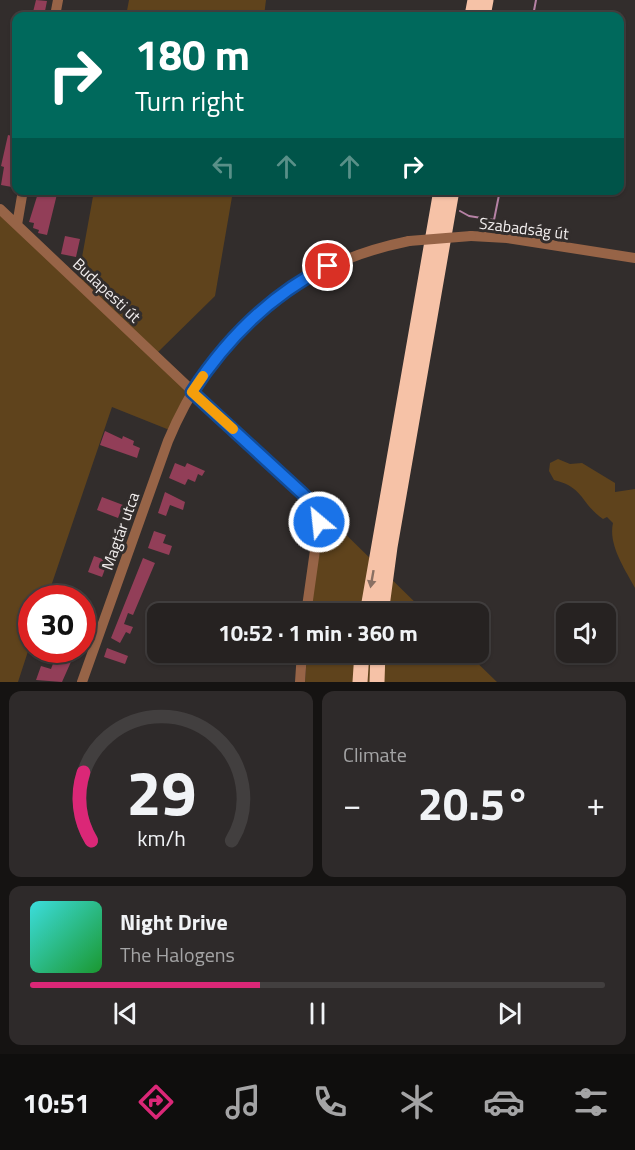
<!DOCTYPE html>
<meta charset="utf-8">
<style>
body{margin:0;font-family:"Titillium Web",sans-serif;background:#2e2a2a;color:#f1f3f6;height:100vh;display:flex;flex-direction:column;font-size:22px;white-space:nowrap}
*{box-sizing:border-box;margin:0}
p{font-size:20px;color:#a4a4a5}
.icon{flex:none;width:33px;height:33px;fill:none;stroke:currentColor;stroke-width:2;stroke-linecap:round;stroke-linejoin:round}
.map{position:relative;height:682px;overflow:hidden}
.side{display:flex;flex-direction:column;gap:9px;padding:9px;background:#151312;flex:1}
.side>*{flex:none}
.top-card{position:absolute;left:12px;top:12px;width:612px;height:183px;border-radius:12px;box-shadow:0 2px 4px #0004,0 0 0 2px #423f3f;background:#00695c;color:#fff;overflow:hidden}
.fabs{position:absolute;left:556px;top:603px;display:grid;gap:12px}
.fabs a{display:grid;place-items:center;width:60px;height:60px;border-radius:12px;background:#262221;box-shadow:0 2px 4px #0004,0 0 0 2px #423f3f;font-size:30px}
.speed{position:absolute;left:18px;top:585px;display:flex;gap:12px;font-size:30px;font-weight:700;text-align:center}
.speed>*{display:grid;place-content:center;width:78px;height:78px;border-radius:50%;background:#262221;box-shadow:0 2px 4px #0004,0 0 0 2px #423f3f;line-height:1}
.speed .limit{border:9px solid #d22;background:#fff;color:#111}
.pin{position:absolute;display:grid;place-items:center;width:51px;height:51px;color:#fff;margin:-26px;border:3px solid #fff;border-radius:50%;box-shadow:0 2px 6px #0007}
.me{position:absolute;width:66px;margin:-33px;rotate:332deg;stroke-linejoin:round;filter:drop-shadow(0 0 4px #0008)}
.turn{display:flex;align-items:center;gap:21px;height:126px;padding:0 24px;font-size:27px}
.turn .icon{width:78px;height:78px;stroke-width:2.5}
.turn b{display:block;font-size:42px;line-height:51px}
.lanes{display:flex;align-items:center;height:57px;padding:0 24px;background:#0003;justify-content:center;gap:30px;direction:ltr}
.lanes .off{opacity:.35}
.big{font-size:45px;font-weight:700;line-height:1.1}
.side .tile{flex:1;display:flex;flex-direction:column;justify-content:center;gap:9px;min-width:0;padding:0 21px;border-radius:12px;background:#2e2a2a}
.side .dial{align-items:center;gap:0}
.dial svg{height:156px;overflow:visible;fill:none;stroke:#423f3f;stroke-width:7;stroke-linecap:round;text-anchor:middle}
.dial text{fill:#f1f3f6;stroke:none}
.song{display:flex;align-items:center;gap:18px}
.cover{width:72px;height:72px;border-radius:9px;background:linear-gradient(135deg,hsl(180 70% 55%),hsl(130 70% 35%))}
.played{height:6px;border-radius:3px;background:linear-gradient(90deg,#db2777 40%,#423f3f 40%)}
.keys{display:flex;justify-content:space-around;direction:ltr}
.heat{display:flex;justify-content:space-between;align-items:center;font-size:33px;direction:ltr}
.side .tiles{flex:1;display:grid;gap:9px;grid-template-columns:1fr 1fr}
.tile:last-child{grid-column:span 2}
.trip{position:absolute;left:147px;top:603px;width:342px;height:60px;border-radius:12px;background:#262221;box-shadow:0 2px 4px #0004,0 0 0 2px #423f3f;font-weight:700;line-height:60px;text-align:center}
.dock{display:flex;height:96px;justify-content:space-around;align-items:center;background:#0f0e0d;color:#a4a4a5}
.dock .icon{width:42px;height:42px}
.dock .active{color:#db2777}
.dock b{font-size:27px;color:#f1f3f6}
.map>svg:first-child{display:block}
.green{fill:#5f431c}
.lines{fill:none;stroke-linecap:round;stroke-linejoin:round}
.stream{stroke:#b682a5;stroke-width:2}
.building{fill:#923e58}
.minor{stroke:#976447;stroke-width:10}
.highway{stroke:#f6c2a7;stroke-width:15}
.minor-bridge{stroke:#976447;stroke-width:10}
.oneway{fill:#8a7063}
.route-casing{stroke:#114b97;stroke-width:15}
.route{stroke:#1a73e8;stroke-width:10}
.slow{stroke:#f59e0b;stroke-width:10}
.labels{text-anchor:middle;stroke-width:6;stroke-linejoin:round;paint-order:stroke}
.street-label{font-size:16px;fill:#f2eeee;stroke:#322d2c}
</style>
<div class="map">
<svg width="635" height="682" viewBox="0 0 635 682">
<rect width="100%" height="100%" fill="#322d2c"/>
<!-- green -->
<path class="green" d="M129,0H266L264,16H126Z
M94,191H233L215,296L158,352L190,386L172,431L112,407L47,598H32L31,642L18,682H0V215L77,285Z
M558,459L570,464L582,463L615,483V492L635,489V588C625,569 608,545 613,523L607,517L603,519C581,504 584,487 554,480L549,471L550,463Z
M329,518L426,613L311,614L316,567Z
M466,652L497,682H305L307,653Z"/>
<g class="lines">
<!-- stream -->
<path class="stream" d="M533,16L536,0
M460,211L469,216L494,220L500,190"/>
</g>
<!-- building -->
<path class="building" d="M36,0L47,1L44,16H32Z
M8,135L16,137V169L12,187L1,185L4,167L1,166Z
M39,190H58L47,235L38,233L39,230L33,228L34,223L29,222Z
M65,236L80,239L76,257L61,254Z
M105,431L122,439L123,436L134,441L133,445L140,448L137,458L100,445Z
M175,463L185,467L187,463L205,471L202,476L198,474L195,482L188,479L185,485L169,478Z
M165,492L185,502L183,510L170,505L166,516L158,513Z
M102,497L123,505L118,518L97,510Z
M154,531L166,535L163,543L172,546L169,555L148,548Z
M94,556L108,561L102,577L88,572Z
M143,558L155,563L133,615L128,613L124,624L133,627L130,634L126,632L120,643L111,638Z
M107,648L128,656L125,664L104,657Z
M58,650L74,655L62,682L36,680L41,666L51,669Z"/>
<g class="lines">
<!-- minor -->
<path class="minor" d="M55,16L58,0
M0,209L313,505L319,522L306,614
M17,225L23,190
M471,236L507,238L635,258
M82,682L168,441C213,333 295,264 409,241
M300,682L302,652"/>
<!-- highway -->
<path class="highway" d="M472,16L475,0
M483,16L486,0
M367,614L441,190
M381,614L390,547L452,190
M360,682L362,652
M377,682L378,652"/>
<!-- minor-bridge -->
<path class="minor-bridge" d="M409,241L471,236"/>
</g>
<!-- one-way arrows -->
<defs><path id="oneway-solid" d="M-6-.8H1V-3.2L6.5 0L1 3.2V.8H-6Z" transform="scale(1.5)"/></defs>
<use class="oneway" href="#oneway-solid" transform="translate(372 579) rotate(100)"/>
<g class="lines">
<!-- route casing -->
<g class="route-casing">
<path id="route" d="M319,522L313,504L303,494L192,392C227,338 270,295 328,266"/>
</g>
<!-- route -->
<use href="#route" class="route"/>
<!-- slow -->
<path class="slow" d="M203,376L192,392L233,429"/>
</g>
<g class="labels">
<!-- street labels -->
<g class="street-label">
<text transform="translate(524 228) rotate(7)" y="6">Szabadság út</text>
<text transform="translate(107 290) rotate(43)" y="6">Budapesti út</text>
<text transform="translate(120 531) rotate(-70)" y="6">Magtár utca</text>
</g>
</g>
</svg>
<div class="fabs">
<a><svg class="icon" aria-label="sound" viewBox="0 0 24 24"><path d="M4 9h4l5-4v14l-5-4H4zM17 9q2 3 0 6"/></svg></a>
</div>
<div class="speed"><div class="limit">30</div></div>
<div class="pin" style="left:328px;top:266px;background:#d93025"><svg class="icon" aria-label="arrive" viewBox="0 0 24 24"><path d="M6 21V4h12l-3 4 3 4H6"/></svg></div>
<svg class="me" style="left:319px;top:522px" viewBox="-20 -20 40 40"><circle r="17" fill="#1a73e8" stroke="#fff" stroke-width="3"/><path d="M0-11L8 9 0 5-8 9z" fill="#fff"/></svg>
<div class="trip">10:52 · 1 min · 360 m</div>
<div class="top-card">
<div class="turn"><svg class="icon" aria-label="right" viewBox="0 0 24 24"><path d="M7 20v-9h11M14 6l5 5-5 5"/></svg><div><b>180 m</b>Turn right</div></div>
<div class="lanes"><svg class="icon off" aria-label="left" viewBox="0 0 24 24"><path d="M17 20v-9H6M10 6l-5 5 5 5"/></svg><svg class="icon off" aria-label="ahead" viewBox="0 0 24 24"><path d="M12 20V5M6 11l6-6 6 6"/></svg><svg class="icon off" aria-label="ahead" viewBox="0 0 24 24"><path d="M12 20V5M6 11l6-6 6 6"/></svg><svg class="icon" aria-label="right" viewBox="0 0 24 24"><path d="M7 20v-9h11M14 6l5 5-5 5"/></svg></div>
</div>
</div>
<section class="side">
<div class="tiles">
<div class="tile dial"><svg viewBox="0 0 100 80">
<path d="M14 69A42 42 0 1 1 86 69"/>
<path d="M14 69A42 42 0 0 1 10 34" stroke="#db2777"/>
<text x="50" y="56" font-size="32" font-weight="700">29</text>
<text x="50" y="72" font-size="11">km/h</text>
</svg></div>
<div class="tile"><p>Climate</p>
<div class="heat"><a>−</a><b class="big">20.5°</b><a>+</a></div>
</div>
<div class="tile">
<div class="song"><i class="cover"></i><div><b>Night Drive</b><p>The Halogens</p></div></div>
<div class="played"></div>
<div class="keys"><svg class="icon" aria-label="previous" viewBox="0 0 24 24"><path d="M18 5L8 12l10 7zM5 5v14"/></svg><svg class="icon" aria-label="pause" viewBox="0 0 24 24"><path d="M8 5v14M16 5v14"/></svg><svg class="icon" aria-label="next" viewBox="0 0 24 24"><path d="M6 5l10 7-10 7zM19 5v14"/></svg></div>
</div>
</div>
</section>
<nav class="dock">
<b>10:51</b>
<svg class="icon active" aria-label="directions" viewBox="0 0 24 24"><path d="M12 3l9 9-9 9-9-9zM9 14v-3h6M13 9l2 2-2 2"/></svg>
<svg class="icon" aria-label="music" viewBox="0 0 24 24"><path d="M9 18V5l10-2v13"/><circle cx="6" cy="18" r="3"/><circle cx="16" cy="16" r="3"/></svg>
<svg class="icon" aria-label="phone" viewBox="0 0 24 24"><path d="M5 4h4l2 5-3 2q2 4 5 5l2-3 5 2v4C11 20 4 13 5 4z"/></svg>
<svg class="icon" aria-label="climate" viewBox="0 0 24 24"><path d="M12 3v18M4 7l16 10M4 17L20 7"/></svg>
<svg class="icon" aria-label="car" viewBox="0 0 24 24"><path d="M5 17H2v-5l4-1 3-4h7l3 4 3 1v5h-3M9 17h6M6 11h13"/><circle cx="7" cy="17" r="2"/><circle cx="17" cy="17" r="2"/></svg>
<svg class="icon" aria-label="filters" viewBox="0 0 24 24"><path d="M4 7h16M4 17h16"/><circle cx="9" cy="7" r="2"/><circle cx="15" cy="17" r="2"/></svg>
</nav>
